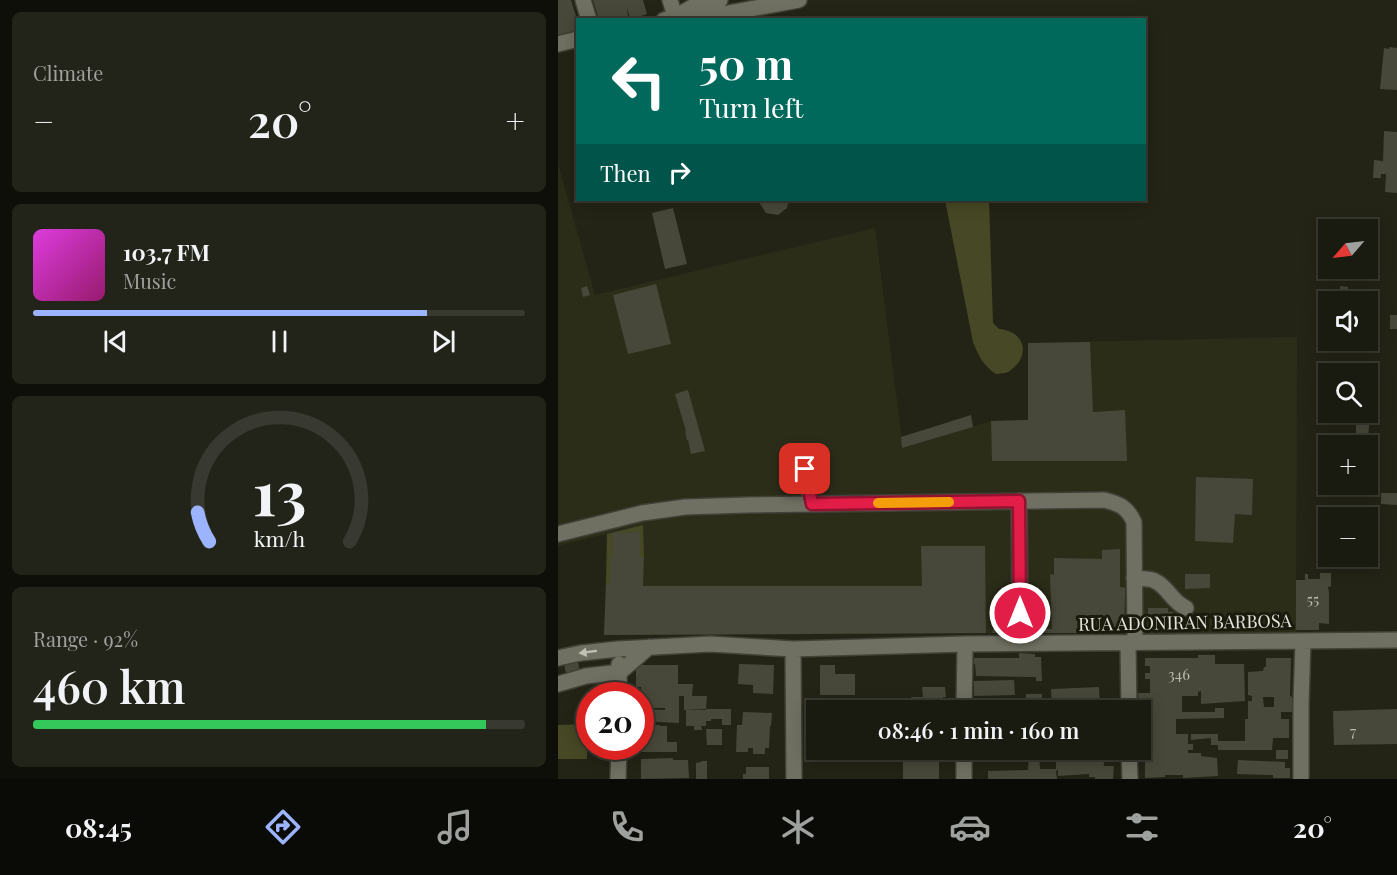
<!DOCTYPE html>
<meta charset="utf-8">
<style>
body{margin:0;font-family:"Playfair Display",serif;background:#232419;color:#f1f3f6;height:100vh;display:flex;flex-direction:column;font-size:22px;white-space:nowrap}
*{box-sizing:border-box;margin:0}
p{font-size:20px;color:#9fa19f}
.icon{flex:none;width:33px;height:33px;fill:none;stroke:currentColor;stroke-width:2;stroke-linecap:round;stroke-linejoin:round}
.map{position:relative;flex:1;overflow:hidden}
.drawer{display:flex;flex-direction:column;gap:12px;padding:12px;background:#0e0f09;width:558px}
.drawer>*{flex:none}
.banner{position:absolute;left:18px;top:18px;width:570px;height:183px;border-radius:0px;box-shadow:0 3px 15px #0003,0 0 0 2px #383930;background:#00695c;color:#fff;overflow:hidden}
.needle{width:39px;rotate:242deg}
.controls{position:absolute;left:760px;top:219px;display:grid;gap:12px}
.controls a{display:grid;place-items:center;width:60px;height:60px;border-radius:0px;background:#1a1b10;box-shadow:0 3px 15px #0003,0 0 0 2px #383930;font-size:30px}
.speed{position:absolute;left:18px;top:682px;display:flex;gap:12px;font-size:30px;font-weight:700;text-align:center}
.speed>*{display:grid;place-content:center;width:78px;height:78px;border-radius:50%;background:#1a1b10;box-shadow:0 3px 15px #0003,0 0 0 2px #383930;line-height:1}
.speed .limit{border:9px solid #d22;background:#fff;color:#111}
.pin{position:absolute;display:grid;place-items:center;width:51px;height:51px;color:#fff;margin:-26px;border-radius:12px;box-shadow:0 3px 9px #0006}
.me{position:absolute;width:66px;margin:-33px;rotate:0deg;stroke-linejoin:round;filter:drop-shadow(0 0 4px #0008)}
.turn{display:flex;align-items:center;gap:21px;height:126px;padding:0 24px;font-size:27px}
.turn .icon{width:78px;height:78px;stroke-width:2.5}
.turn b{display:block;font-size:42px;line-height:51px}
.then{display:flex;align-items:center;height:57px;padding:0 24px;background:#0003;gap:12px;font-size:22px}
.big{font-size:45px;font-weight:600;line-height:1.1}
.drawer .widget{flex:1;display:flex;flex-direction:column;justify-content:center;gap:9px;min-width:0;padding:0 21px;border-radius:9px;background:#232419}
.drawer .dial{align-items:center;gap:0}
.dial svg{height:156px;overflow:visible;fill:none;stroke:#383930;stroke-width:7;stroke-linecap:round;text-anchor:middle}
.dial text{fill:#f1f3f6;stroke:none}
.song{display:flex;align-items:center;gap:18px}
.cover{width:72px;height:72px;border-radius:9px;background:linear-gradient(135deg,hsl(300 70% 55%),hsl(320 70% 35%))}
.played{height:6px;border-radius:3px;background:linear-gradient(90deg,#9cb4fd 80%,#383930 80%)}
.keys{display:flex;justify-content:space-around;direction:ltr}
.heat{display:flex;justify-content:space-between;align-items:center;font-size:33px;direction:ltr}
.charge{height:9px;border-radius:4px;background:linear-gradient(90deg,#34c759 92%,#383930 0)}
.trip{position:absolute;left:248px;top:700px;width:345px;height:60px;border-radius:0px;background:#1a1b10;box-shadow:0 3px 15px #0003,0 0 0 2px #383930;font-weight:600;line-height:60px;text-align:center}
.tabs{display:flex;height:96px;justify-content:space-around;align-items:center;background:#0a0b06;color:#9fa19f}
.tabs .icon{width:42px;height:42px}
.tabs .on{color:#9cb4fd}
.tabs b{font-size:27px;color:#f1f3f6}
main{display:flex;flex:1;min-height:0}
.map>svg:first-child{display:block}
.built{fill:#2c2d19}
.green{fill:#474825}
.building{fill:#474839;fill-rule:evenodd}
.lines{fill:none;stroke-linecap:round;stroke-linejoin:round}
.minor-casing{stroke:#404137;stroke-width:18}
.minor{stroke:#6f7061;stroke-width:15}
.oneway{fill:#c0c1b6}
.route-casing{stroke:#92132f;stroke-width:15}
.route{stroke:#e11d48;stroke-width:10}
.slow{stroke:#f59e0b;stroke-width:10}
.labels{text-anchor:middle;stroke-width:6;stroke-linejoin:round;paint-order:stroke}
.number-label{font-size:15px;fill:#bcbdb2}
.street-label{font-size:18px;fill:#e3e4db;stroke:#1a1a0d}
</style>
<main>
<section class="drawer">
<div class="widget"><p>Climate</p>
<div class="heat"><a>−</a><b class="big">20°</b><a>+</a></div>
</div>
<div class="widget">
<div class="song"><i class="cover"></i><div><b>103.7 FM</b><p>Music</p></div></div>
<div class="played"></div>
<div class="keys"><svg class="icon" aria-label="previous" viewBox="0 0 24 24"><path d="M18 5L8 12l10 7zM5 5v14"/></svg><svg class="icon" aria-label="pause" viewBox="0 0 24 24"><path d="M8 5v14M16 5v14"/></svg><svg class="icon" aria-label="next" viewBox="0 0 24 24"><path d="M6 5l10 7-10 7zM19 5v14"/></svg></div>
</div>
<div class="widget dial"><svg viewBox="0 0 100 80">
<path d="M14 69A42 42 0 1 1 86 69"/>
<path d="M14 69A42 42 0 0 1 8 54" stroke="#9cb4fd"/>
<text x="50" y="56" font-size="32" font-weight="700">13</text>
<text x="50" y="72" font-size="11">km/h</text>
</svg></div>
<div class="widget"><p>Range · 92%</p><b class="big">460 km</b><div class="charge"></div></div>
</section>
<div class="map">
<svg width="839" height="779" viewBox="0 0 839 779">
<rect width="100%" height="100%" fill="#232416"/>
<!-- built -->
<path class="built" d="M0,164L37,295L317,228L345,448L433,421L470,420V343L739,337L738,633L585,634L543,633L46,635L49,534L0,546Z"/>
<!-- green -->
<path class="green" d="M387,200H431L435,323L441,329C467,331 473,355 453,370C449,374 443,373 438,374C425,365 421,357 415,342Z
M85,525L86,557H82V532L55,534V557H52V583L48,584L49,534Z
M29,724V759H0V725Z"/>
<!-- building -->
<path class="building" d="M0,0H13L20,23V30L0,35Z
M35,0H85L89,14L72,20L69,7L70,18L63,20H41Z
M831,47L839,48V90L822,89L826,48L831,49Z
M826,131L839,132V193L827,192L828,174H823V178H815L816,160L825,161Z
M202,200H231L229,208L220,215L208,213L201,202Z
M115,208L129,264L107,269L94,213Z
M98,284L113,344L70,354L55,295Z
M29,286L32,295L25,297L23,288Z
M782,286L790,287V302H782Z
M832,315H839V329H832Z
M532,342L535,412L567,410L569,461H434L433,421L470,420V343Z
M130,390L147,451L133,454L130,440H129L127,431H128L117,394Z
M413,415L415,427L344,448L343,437Z
M798,424L811,425L810,441L798,440Z
M638,477L695,479L694,515L677,514L675,543L637,541Z
M823,493H839V505L823,504Z
M82,532V557H86L85,586H364L363,546H427L428,633L46,635L48,584L52,583V557H55V533Z
M562,549V587L567,588V595L566,621H563L562,633H553L554,621H550L549,633H434L435,629H494L492,574L496,575V558L544,559V550Z
M762,573H773V586L770,587L771,593V624L761,623V630H738V580H747V574H750V579H762Z
M627,574H652V588L627,589Z
M590,608H610V612H615V629H605V625H590Z
M16,645L25,685L11,688L3,649Z
M461,653L477,654V657H483L484,681H478V677L418,676L417,664H416V658H461Z
M640,655H657V664H686L687,701L643,704V691L640,692V696H624V712H657V708H666V718L618,719V734H630V744H635V750H630V753H643V756L659,758L660,776L625,778V775H607V777L587,778V735H592V720H582L580,693H592V679H587V673H592V666H587V658H640Z
M708,658H733L732,696L734,697V712H723V719H731V738H715L714,750H660V745H653V738L633,740V734H660V741H687V719H690V701H694V696L690,695V672L705,671L706,667H708ZM705,697H716V707H706Z
M181,664L216,665L215,694L195,693V685L180,684Z
M78,665H120V684H135L134,696H149L148,709L126,710V696H121V723L82,721V709L107,710V708H82L83,687H78Z
M262,665H277V674H297V695H262Z
M456,680L457,695L416,696V681Z
M364,687H387L388,697H385V710H355V701H354L353,697H365Z
M541,687L542,711H494L493,689Z
M468,694H484V705H492V711H459V699H468Z
M262,698H283L282,705H290V711H258V704H262Z
M325,699H337L338,709H325Z
M457,703V711H428V704Z
M148,709H173V725H164V719H153V721H148V726H143L144,730H136V726H128V710H148Z
M839,709V744L776,745L775,711Z
M185,712L214,713L213,726H212L211,748H207V754H195V748H190V752H178L179,725H184Z
M82,725H102V726H109V742H119V752H78V747H82Z
M148,729H164V745H149Z
M276,750H297V753H294V755H282V752H276Z
M485,750H545L546,766H556L555,779H537V777H531V774L500,776V770L498,771L499,779H430V771L470,770L471,751H481L482,769H498V762L485,761Z
M718,750H730V759H718Z
M345,756H364V758H381V779H345Z
M115,758V760H130L131,778L83,779V759Z
M680,760L727,762V768H732V778H715V775L679,774Z
M143,761H149V779H138V763L143,762Z
M188,767H211V779H185V774H188Z"/>
<g class="lines">
<!-- minor casing -->
<g class="minor-casing">
<path id="minor" d="M25,0L31,20
M112,0L117,17
M117,17L138,19L241,0
M106,20L117,17L136,6L162,0
M0,44L20,39
M247,469L253,504
M461,501L462,613
M0,534L84,513L127,507L189,505L546,500C562,504 569,507 576,522L577,643
M576,578C582,579 591,578 597,581C610,587 614,602 628,608
M570,643L571,711
M235,649L236,779
M0,658L23,653L60,649L152,644L235,649L407,644L839,640
M61,664V696
M0,684L28,676L62,672L91,647
M406,711L407,644
M571,750L572,779
M60,779L61,747
M406,779V750
M743,779V704L745,641"/>
</g>
<!-- minor -->
<use href="#minor" class="minor"/>
</g>
<!-- one-way arrows -->
<defs><path id="oneway-solid" d="M-6-.8H1V-3.2L6.5 0L1 3.2V.8H-6Z" transform="scale(1.5)"/></defs>
<use class="oneway" href="#oneway-solid" transform="translate(30 652) rotate(173)"/>
<g class="lines">
<!-- route casing -->
<g class="route-casing">
<path id="route" d="M247,469L254,504L461,501L462,613"/>
</g>
<!-- route -->
<use href="#route" class="route"/>
<!-- slow -->
<path class="slow" d="M320,503L391,502"/>
</g>
<g class="labels">
<!-- number labels -->
<g class="number-label">
<text x="755" y="605">55</text>
<text x="621" y="680">346</text>
<text x="795" y="737">7</text>
</g>
<!-- street labels -->
<g class="street-label">
<text transform="translate(627 623) rotate(-1)" y="6">RUA ADONIRAN BARBOSA</text>
</g>
</g>
</svg>
<div class="controls">
<a><svg class="needle" viewBox="-14 -14 28 28"><path d="M0-13l5 13h-10z" fill="#e53935"/><path d="M0 13l5-13h-10z" fill="#9fa19f"/></svg></a>
<a><svg class="icon" aria-label="sound" viewBox="0 0 24 24"><path d="M4 9h4l5-4v14l-5-4H4zM17 9q2 3 0 6"/></svg></a>
<a><svg class="icon" aria-label="search" viewBox="0 0 24 24"><circle cx="10" cy="10" r="6"/><path d="M15 15l6 6"/></svg></a>
<a>+</a>
<a>−</a>
</div>
<div class="speed"><div class="limit">20</div></div>
<div class="pin" style="left:247px;top:469px;background:#d93025"><svg class="icon" aria-label="arrive" viewBox="0 0 24 24"><path d="M6 21V4h12l-3 4 3 4H6"/></svg></div>
<svg class="me" style="left:462px;top:613px" viewBox="-20 -20 40 40"><circle r="17" fill="#e11d48" stroke="#fff" stroke-width="3"/><path d="M0-11L8 9 0 5-8 9z" fill="#fff"/></svg>
<div class="trip">08:46 · 1 min · 160 m</div>
<div class="banner">
<div class="turn"><svg class="icon" aria-label="left" viewBox="0 0 24 24"><path d="M17 20v-9H6M10 6l-5 5 5 5"/></svg><div><b>50 m</b>Turn left</div></div>
<div class="then">Then<svg class="icon" aria-label="right" viewBox="0 0 24 24"><path d="M7 20v-9h11M14 6l5 5-5 5"/></svg></div>
</div>
</div>
</main>
<nav class="tabs">
<b>08:45</b>
<svg class="icon on" aria-label="directions" viewBox="0 0 24 24"><path d="M12 3l9 9-9 9-9-9zM9 14v-3h6M13 9l2 2-2 2"/></svg>
<svg class="icon" aria-label="music" viewBox="0 0 24 24"><path d="M9 18V5l10-2v13"/><circle cx="6" cy="18" r="3"/><circle cx="16" cy="16" r="3"/></svg>
<svg class="icon" aria-label="phone" viewBox="0 0 24 24"><path d="M5 4h4l2 5-3 2q2 4 5 5l2-3 5 2v4C11 20 4 13 5 4z"/></svg>
<svg class="icon" aria-label="climate" viewBox="0 0 24 24"><path d="M12 3v18M4 7l16 10M4 17L20 7"/></svg>
<svg class="icon" aria-label="car" viewBox="0 0 24 24"><path d="M5 17H2v-5l4-1 3-4h7l3 4 3 1v5h-3M9 17h6M6 11h13"/><circle cx="7" cy="17" r="2"/><circle cx="17" cy="17" r="2"/></svg>
<svg class="icon" aria-label="filters" viewBox="0 0 24 24"><path d="M4 7h16M4 17h16"/><circle cx="9" cy="7" r="2"/><circle cx="15" cy="17" r="2"/></svg>
<b>20°</b>
</nav>
